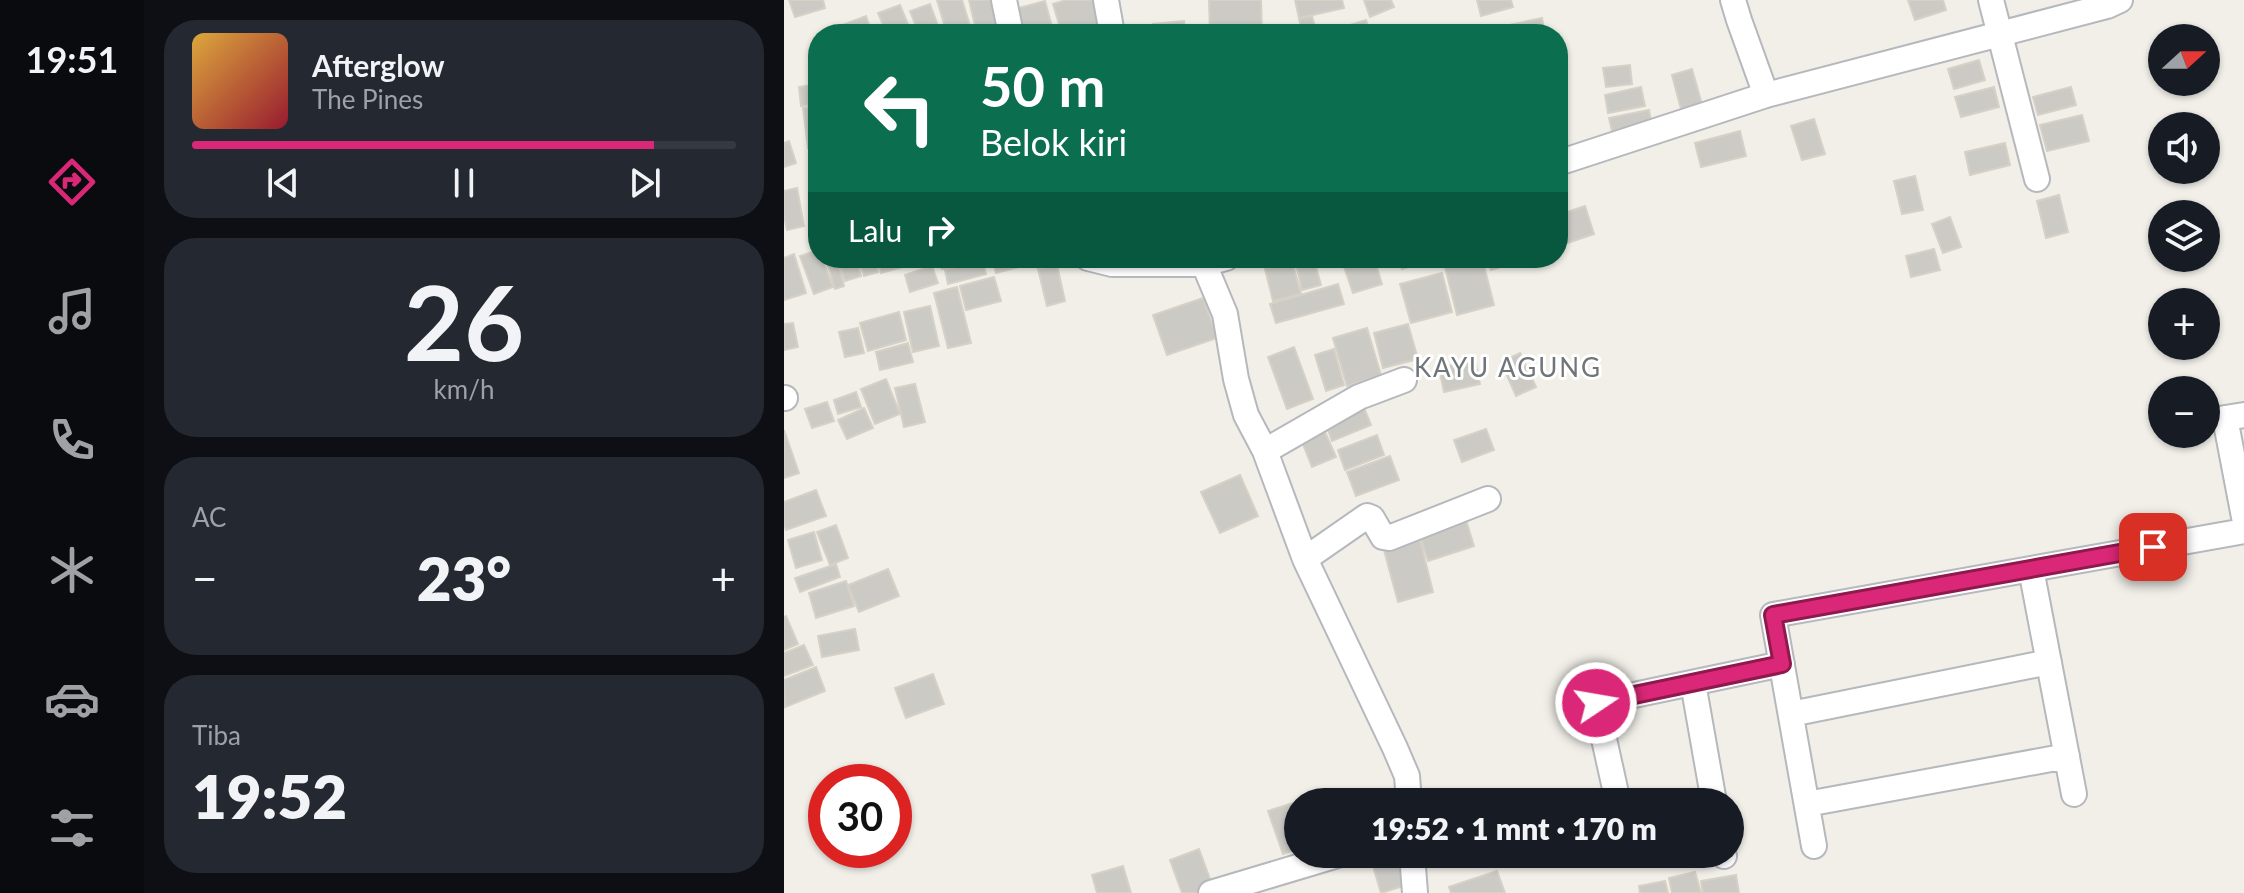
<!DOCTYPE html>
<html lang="id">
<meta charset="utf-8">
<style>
body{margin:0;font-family:Lato,sans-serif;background:#242831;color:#f1f3f6;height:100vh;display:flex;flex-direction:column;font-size:30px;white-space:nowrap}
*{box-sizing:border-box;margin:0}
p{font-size:26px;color:#9ea1a6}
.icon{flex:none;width:44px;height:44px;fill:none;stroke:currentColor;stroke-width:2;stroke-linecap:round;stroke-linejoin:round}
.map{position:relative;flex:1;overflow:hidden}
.side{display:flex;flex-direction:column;gap:20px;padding:20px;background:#0d0f14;width:640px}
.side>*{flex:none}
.banner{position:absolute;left:24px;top:24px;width:760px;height:244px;border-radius:32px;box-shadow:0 2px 6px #0004;background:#0b6e4f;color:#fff;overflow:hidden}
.needle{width:52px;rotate:69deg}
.tools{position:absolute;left:1364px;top:24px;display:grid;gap:16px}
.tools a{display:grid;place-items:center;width:72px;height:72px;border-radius:50%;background:#171b24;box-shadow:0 2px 6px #0004;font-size:40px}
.speed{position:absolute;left:24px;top:764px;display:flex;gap:16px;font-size:40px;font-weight:700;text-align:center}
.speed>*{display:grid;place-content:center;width:104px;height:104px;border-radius:50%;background:#171b24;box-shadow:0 2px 6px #0004;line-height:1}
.speed .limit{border:12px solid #d22;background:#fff;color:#111}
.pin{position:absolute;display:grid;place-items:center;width:68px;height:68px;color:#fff;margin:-34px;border-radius:16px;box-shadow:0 4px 12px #0006}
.me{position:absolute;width:88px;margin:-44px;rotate:78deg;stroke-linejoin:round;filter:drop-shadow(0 0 6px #0008)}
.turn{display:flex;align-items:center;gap:28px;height:168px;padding:0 40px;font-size:36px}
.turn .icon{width:104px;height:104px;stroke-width:2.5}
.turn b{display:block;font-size:56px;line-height:68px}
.then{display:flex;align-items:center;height:76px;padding:0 40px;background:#0003;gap:16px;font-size:30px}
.big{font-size:60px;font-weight:800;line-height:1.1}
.side .widget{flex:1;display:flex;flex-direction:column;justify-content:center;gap:12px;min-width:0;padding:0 28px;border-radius:32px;background:#242831}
.side .dial{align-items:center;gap:0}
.dial b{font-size:104px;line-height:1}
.song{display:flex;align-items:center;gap:24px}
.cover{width:96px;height:96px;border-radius:12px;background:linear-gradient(135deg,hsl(40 70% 55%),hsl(350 70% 35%))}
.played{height:8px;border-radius:4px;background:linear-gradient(90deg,#db2777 85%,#363941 85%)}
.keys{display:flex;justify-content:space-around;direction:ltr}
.heat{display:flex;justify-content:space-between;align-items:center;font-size:44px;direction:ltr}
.trip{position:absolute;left:500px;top:788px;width:460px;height:80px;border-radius:40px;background:#171b24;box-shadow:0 2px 6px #0004;font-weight:800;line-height:80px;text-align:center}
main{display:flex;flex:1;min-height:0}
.tabs{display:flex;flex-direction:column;width:144px;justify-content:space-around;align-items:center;background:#090b0e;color:#9ea1a6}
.tabs .icon{width:56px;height:56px}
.tabs .selected{color:#db2777}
.tabs b{font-size:36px;color:#f1f3f6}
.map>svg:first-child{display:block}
.building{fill:#cccac5;stroke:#d6d1c6;stroke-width:2}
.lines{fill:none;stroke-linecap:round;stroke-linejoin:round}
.minor-casing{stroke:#b5b8bc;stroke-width:28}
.minor{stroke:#fff;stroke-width:24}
.route-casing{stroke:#8e194d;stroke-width:20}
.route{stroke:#db2777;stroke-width:14}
.labels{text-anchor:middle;stroke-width:6;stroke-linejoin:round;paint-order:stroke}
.quarter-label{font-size:26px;letter-spacing:2px;fill:#70757a;stroke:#fff}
</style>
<main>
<nav class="tabs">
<b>19:51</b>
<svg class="icon selected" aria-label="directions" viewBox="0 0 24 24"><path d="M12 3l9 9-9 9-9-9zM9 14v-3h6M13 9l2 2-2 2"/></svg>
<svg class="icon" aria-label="music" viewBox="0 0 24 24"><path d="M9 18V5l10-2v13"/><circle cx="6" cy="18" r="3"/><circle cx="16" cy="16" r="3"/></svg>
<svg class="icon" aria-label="phone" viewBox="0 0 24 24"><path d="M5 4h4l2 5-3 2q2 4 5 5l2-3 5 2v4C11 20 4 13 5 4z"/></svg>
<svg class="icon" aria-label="climate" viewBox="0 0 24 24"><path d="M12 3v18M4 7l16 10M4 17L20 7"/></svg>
<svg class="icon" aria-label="car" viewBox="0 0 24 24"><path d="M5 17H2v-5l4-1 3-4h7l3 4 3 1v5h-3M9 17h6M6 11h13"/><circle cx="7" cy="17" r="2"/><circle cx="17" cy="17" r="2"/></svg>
<svg class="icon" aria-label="filters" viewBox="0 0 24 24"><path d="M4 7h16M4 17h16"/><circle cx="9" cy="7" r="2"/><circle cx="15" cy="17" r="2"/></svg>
</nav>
<section class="side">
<div class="widget">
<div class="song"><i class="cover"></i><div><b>Afterglow</b><p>The Pines</p></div></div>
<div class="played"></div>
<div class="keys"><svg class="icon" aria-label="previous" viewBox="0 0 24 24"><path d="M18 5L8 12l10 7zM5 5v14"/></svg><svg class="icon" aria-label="pause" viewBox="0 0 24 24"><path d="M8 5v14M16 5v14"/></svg><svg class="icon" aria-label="next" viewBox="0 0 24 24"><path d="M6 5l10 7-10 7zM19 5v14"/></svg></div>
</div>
<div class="widget dial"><b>26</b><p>km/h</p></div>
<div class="widget"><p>AC</p>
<div class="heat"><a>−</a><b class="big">23°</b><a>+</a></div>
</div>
<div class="widget"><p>Tiba</p><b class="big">19:52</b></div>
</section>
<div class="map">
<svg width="1460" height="893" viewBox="0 0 1460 893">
<rect width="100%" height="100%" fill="#f1efe8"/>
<!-- building -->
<path class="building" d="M5,0H39L41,8L11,17Z
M153,0H178L187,29L163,34Z
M185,0H212L219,32L193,34Z
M282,0H312L320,27L298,34H278L269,4Z
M425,0H477L478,34H426Z
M511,0H558L560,8L515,18Z
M580,0H607L610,7L586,17Z
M693,0H727L729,7L697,16Z
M1124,0H1159L1162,10L1131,20Z
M261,1L270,34H235L228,10Z
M146,4L157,34H135L126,11Z
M116,5L128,34H103L94,13Z
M82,16L88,34H46L45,30Z
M528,16L533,34H519L515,19Z
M758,18L761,34H712L711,28Z
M582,20L586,34H566L563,26Z
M400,21L401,34H370L369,24Z
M368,27L369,34H336V30Z
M1195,60L1201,80L1170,89L1164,69Z
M846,65L848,84L822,87L819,68Z
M908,69L919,108L898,113L888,75Z
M34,84V103L17,106L15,87Z
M857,87L861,106L824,113L821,95Z
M1210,87L1215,107L1177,117L1171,97Z
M1287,87L1292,105L1254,115L1249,97Z
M34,106V147L24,148L19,108Z
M865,110L869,132L830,140L825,118Z
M1298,115L1305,141L1263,151L1256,125Z
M1030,119L1041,154L1018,160L1007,126Z
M956,131L962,156L917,167L911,143Z
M5,141L12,163L0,167V143Z
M1221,143L1226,165L1186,175L1181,152Z
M1131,176L1139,210L1118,214L1110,181Z
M13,188L20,226L3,230L0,216V191Z
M1275,195L1284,232L1262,238L1253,201Z
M34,200V227H33L27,201Z
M801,206L810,234L774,246V215Z
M1166,217L1177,247L1159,253L1148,224Z
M1150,249L1156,270L1127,277L1122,256Z
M34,250V258H38L49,287L30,294L16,256Z
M10,254L22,293L0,300V258Z
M54,258H72L77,276L61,281Z
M74,258H90L94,272L80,276Z
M93,258H120L122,266L97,273Z
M154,258H189L158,269Z
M208,258H232L235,267L212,273Z
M557,258H590L598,284L569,293Z
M614,258H651L618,269Z
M698,258L710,305L673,315L661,267Z
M703,258H739V260L707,270Z
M198,260L202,274L164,284L161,270Z
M530,260L537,285L518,290L512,264Z
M508,261L517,294L489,301L481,269Z
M54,263L60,286L51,289L44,265Z
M273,265L281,301L263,306L254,269Z
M148,266L154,283L126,292L121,275Z
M658,273L668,312L627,323L616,284Z
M210,277L217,301L182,310L176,286Z
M554,284L560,304L492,323L486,304Z
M173,287L187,343L164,348L150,293Z
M419,298L433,338L383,355L369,315Z
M146,306L155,346L129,352L120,312Z
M115,312L122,340L84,351L76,323Z
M9,323L14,347L0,350V324Z
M624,324L634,359L599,368L590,333Z
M74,328L80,353L61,357L55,332Z
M583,328L597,375L563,386L549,338Z
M124,343L129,362L96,370L92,352Z
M510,347L529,399L503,409L484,357Z
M550,349L560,385L542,391L531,355Z
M736,353L752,387L732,396L717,362Z
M691,360L696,384L660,392L655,368Z
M102,379L116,414L91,424L77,389Z
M131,384L141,422L120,427L111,388Z
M72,392L77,407L54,414L50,400Z
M43,402L50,421L28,428L21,409Z
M80,408L89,428L63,439L54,420Z
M580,408L587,425L548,441L542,424Z
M538,425L552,457L528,467L515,434Z
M702,429L710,450L678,462L670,440Z
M0,430L15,473L0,478Z
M593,435L600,455L561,470L554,450Z
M606,456L615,480L572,496L563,472Z
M456,475L474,516L436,533L417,492Z
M32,490L42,516L2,530L0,524V502Z
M681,517L690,546L644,561L635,532Z
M52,525L64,558L46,565L33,532Z
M30,532L38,560L12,568L4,540Z
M636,540L649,592L614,602L600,550Z
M52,564L56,577L16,592L11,578Z
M104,569L115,596L75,612L64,585Z
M62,581L70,606L32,618L25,593Z
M2,616L14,644L0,650V617Z
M71,629L75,650L38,657L34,636Z
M20,645L29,665L0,676V653Z
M32,667L41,691L1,707L0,680Z
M149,674L160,704L122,718L111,688Z
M659,795L660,802H637L636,798Z
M512,802L514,808V849L499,854L484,811Z
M415,849L430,890L421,893H398L386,860Z
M591,854H620L629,883L597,893L586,856Z
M339,866L347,893H313L308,875Z
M713,871L721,893H667L665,887Z
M911,872L917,893H888L885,878Z
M952,875L955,893H919L917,881Z
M881,881L884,893H856L855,886Z"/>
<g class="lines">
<!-- minor casing -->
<g class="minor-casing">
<path id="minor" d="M220,0L227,34
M322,0L328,34
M949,0L955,20L982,95
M1207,0L1253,179
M774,163L982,95L1323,6L1336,0
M304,258L328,264H383
M382,258L383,264H420L442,258
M420,264L441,314L452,379L462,415L481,451L521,559L611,748L623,776L625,802
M0,398H1
M1460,415L1441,418L1460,517
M481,451L575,397L620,380
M521,559L583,516L588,518L599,537L605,538L704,499
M1247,569L1290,794
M909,683L930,802
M1007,714L1265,662
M834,802L812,703L998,664
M1023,804L1283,756
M1030,846L989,615L1460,531
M628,854L631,893
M846,854H853
M939,854L940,856
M427,893L557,854"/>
</g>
<!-- minor -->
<use href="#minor" class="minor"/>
</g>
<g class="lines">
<!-- route casing -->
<g class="route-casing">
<path id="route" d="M812,703L998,664L989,615L1369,547"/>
</g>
<!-- route -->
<use href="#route" class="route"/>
</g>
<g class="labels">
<!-- quarter labels -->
<g class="quarter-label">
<text x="724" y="377">KAYU AGUNG</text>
</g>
</g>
</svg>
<div class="tools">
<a><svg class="needle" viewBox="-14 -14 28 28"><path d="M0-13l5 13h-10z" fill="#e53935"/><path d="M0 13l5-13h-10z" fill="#9ea1a6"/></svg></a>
<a><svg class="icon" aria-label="sound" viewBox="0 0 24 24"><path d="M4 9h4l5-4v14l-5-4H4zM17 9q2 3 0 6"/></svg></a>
<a><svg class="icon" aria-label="layers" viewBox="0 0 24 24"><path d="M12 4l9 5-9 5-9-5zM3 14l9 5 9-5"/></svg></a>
<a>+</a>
<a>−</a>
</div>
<div class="speed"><div class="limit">30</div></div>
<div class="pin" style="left:1369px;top:547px;background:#d93025"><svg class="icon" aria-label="arrive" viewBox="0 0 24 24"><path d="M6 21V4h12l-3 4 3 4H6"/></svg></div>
<svg class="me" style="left:812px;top:703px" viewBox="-20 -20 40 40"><circle r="17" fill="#db2777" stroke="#fff" stroke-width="3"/><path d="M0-11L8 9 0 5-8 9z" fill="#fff"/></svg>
<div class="trip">19:52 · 1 mnt · 170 m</div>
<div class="banner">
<div class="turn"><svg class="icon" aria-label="left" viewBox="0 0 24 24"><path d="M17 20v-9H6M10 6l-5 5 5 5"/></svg><div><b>50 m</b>Belok kiri</div></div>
<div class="then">Lalu<svg class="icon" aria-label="right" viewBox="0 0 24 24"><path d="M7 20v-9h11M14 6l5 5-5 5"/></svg></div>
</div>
</div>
</main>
